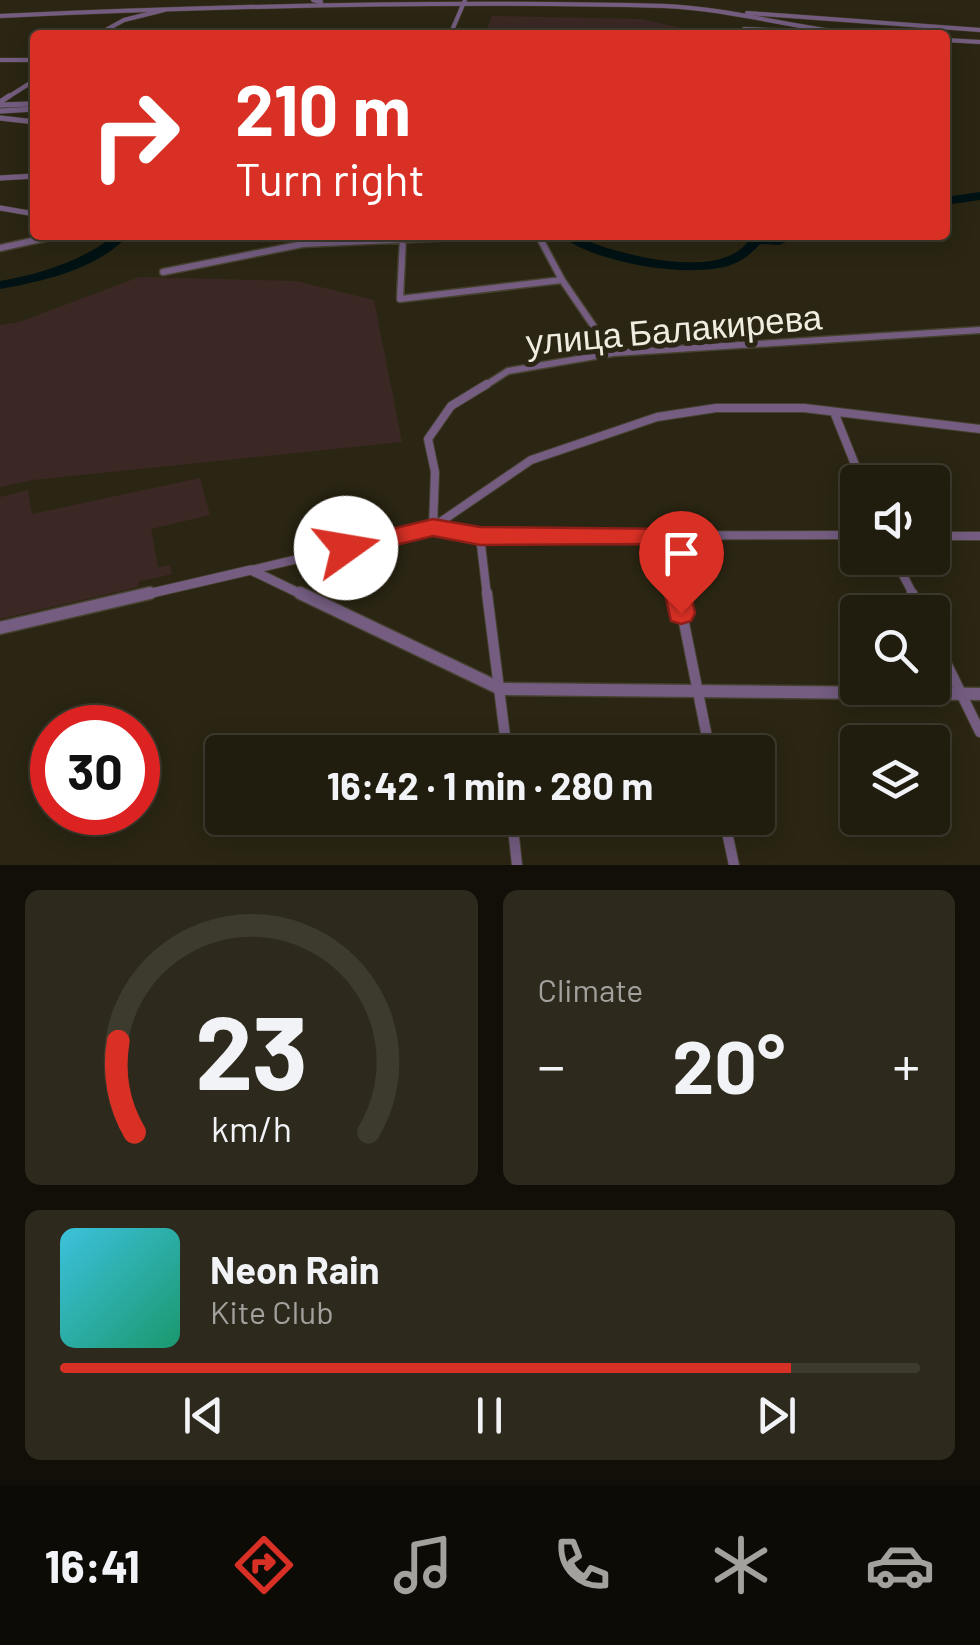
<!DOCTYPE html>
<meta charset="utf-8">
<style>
body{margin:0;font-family:Barlow,sans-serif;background:#2d291c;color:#f1f3f6;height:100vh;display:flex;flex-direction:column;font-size:38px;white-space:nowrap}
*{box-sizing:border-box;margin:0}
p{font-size:32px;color:#a2a19e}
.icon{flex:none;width:55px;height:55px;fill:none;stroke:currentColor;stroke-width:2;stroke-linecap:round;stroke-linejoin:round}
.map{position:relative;height:865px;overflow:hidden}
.drawer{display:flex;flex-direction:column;gap:25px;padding:25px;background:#120f08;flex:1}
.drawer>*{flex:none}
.guide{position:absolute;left:30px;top:30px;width:920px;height:210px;border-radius:10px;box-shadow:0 5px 25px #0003,0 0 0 2px #3d3a2e;background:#d93025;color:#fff;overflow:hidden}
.tools{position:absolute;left:840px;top:465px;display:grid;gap:20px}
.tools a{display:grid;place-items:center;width:110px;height:110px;border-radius:10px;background:#201c0e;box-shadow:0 5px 25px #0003,0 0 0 2px #3d3a2e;font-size:50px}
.speed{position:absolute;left:30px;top:705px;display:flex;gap:20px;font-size:50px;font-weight:700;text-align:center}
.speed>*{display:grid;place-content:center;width:130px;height:130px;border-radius:50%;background:#201c0e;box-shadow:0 5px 25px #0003,0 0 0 2px #3d3a2e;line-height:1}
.speed .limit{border:15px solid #d22;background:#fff;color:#111}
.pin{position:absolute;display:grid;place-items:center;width:85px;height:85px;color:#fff;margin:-102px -42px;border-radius:50% 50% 50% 0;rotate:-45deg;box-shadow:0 0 10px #0007}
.pin .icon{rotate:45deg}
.me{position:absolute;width:110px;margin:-55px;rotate:77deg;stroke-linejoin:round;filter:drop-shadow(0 0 8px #0008)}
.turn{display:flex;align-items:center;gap:35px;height:210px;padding:0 40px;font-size:45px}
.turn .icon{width:130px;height:130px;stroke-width:2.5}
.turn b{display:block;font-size:70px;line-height:85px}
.big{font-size:75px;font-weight:700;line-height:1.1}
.drawer .card{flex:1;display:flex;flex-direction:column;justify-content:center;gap:15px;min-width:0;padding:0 35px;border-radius:15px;background:#2d291c}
.drawer .dial{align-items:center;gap:0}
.dial svg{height:260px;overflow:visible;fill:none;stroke:#3d3a2e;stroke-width:7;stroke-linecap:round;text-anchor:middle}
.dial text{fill:#f1f3f6;stroke:none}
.song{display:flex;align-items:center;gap:30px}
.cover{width:120px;height:120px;border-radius:15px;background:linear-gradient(135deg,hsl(190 70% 55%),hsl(160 70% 35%))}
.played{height:10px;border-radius:5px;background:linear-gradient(90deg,#d93025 85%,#3d3a2e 85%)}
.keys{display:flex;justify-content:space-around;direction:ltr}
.heat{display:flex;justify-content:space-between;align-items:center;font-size:55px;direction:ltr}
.drawer .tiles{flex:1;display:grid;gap:25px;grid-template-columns:1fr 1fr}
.card:last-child{grid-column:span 2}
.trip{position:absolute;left:205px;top:735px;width:570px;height:100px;border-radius:10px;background:#201c0e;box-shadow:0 5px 25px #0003,0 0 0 2px #3d3a2e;font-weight:700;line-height:100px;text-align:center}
.tabs{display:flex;height:160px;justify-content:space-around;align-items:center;background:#0d0b06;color:#a2a19e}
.tabs .icon{width:70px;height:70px}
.tabs .current{color:#d93025}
.tabs b{font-size:45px;color:#f1f3f6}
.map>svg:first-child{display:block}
.industrial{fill:#3b2824}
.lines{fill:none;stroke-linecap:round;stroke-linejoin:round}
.river{fill:#001214;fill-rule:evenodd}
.minor-far4-casing{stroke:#464230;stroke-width:5}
.minor-far3-casing{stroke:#464230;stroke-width:6}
.minor-far2-casing{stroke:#464230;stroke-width:9}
.minor-far1-casing{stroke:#464230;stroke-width:10}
.minor-casing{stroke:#464230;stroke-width:12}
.tertiary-far2-casing{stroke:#464230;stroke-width:5}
.tertiary-far1-casing{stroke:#464230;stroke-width:11}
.tertiary-casing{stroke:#464230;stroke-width:15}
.minor-far4{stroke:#745d81;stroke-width:4}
.minor-far3{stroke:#745d81;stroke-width:5}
.minor-far2{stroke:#745d81;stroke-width:6}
.minor-far1{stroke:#745d81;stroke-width:8}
.minor{stroke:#745d81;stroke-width:10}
.tertiary-far2{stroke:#745d81;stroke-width:4}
.tertiary-far1{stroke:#745d81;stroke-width:9}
.tertiary{stroke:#745d81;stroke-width:12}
.route{fill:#d93025;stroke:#8d1f18;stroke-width:2.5}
.labels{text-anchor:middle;stroke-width:10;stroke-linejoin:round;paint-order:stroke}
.street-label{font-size:35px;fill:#efece0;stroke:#2b2613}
</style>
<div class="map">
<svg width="980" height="865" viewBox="0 0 980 865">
<rect width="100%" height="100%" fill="#2b2613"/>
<!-- industrial -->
<path class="industrial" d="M492,16L642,19L713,35H485Z
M139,277L296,281L374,300L402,442L33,480L0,487V325L19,322Z
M200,478L210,515L151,529L158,567L170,565L172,574L138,582V587L0,619V497L28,490L32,514Z"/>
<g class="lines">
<!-- river -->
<path class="river" d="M980,192V200L945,205V197Z
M115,235H129C97,269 45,281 0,289V281C41,274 82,261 115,235Z
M560,235C577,235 588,242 604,247C638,258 703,272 735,253C742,249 747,243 752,237L802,235L779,245L760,244C750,255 742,261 728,266C685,278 594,263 560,235Z"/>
<!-- minor-far4 casing -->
<g class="minor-far4-casing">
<path id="minor-far4" d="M313,0L321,2
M747,13L980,30
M744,29L824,32
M109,35L106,30L124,20L164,10
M450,35L465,0
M0,60H35
M5,99L35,80"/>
</g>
<!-- minor-far3 casing -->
<g class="minor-far3-casing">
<path id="minor-far3" d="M0,102L9,96
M0,105L31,104
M0,111L35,109
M0,118L35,122
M0,178L35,176
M0,208L35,214"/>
</g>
<!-- minor-far2 casing -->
<g class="minor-far2-casing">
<path id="minor-far2" d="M538,235L562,280L612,353
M403,237L400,299L562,280
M0,248L59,235
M163,272L303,244L498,235
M483,387L508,371L613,353L980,330"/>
</g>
<!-- minor-far1 casing -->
<g class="minor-far1-casing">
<path id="minor-far1" d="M834,412L862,482
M433,527L435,472L428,439L451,406L487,384
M433,527L531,460L657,417L716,408H804L980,429
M480,536L487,596
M666,536L678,596
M932,536H980
M894,558L914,596
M251,570L433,527L480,536L858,535"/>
</g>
<!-- minor casing -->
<g class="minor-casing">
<path id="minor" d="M487,593L507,752
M678,593L710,752
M912,593L922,612
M932,634L980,732
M512,818L517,865
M724,818L734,865"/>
</g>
<!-- tertiary-far2 casing -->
<g class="tertiary-far2-casing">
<path id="tertiary-far2" d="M0,16C222,6 443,0 665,6C734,9 799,30 867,35
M945,40L980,42"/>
</g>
<!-- tertiary-far1 casing -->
<g class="tertiary-far1-casing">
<path id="tertiary-far1" d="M139,596L251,570L305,596"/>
</g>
<!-- tertiary casing -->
<g class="tertiary-casing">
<path id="tertiary" d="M300,593L501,689L980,694
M0,628L150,593"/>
</g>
<!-- minor-far4 -->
<use href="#minor-far4" class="minor-far4"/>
<!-- minor-far3 -->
<use href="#minor-far3" class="minor-far3"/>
<!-- minor-far2 -->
<use href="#minor-far2" class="minor-far2"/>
<!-- minor-far1 -->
<use href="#minor-far1" class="minor-far1"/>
<!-- minor -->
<use href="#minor" class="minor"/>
<!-- tertiary-far2 -->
<use href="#tertiary-far2" class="tertiary-far2"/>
<!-- tertiary-far1 -->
<use href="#tertiary-far1" class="tertiary-far1"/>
<!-- tertiary -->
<use href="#tertiary" class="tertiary"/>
</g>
<!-- route -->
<path class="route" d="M433,519L480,527L675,529L695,613L691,621L681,624L671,621L654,544L480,545L433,536L346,557L336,555L333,548L336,542Z"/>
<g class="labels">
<!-- street labels -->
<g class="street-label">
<text transform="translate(674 330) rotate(-5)" y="12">улица Балакирева</text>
</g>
</g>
</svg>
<div class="tools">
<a><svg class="icon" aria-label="sound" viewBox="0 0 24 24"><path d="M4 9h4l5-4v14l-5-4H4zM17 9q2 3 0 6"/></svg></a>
<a><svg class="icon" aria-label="search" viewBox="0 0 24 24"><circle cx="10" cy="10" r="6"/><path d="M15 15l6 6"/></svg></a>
<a><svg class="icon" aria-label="layers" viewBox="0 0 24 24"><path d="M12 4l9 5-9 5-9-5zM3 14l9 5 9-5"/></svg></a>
</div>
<div class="speed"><div class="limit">30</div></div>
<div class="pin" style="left:681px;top:613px;background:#d93025"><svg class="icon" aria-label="arrive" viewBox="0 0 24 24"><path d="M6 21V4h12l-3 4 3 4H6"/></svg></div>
<svg class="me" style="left:346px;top:548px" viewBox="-20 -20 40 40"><circle r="19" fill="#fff"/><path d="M0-13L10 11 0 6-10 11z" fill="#d93025"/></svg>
<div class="trip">16:42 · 1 min · 280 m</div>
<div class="guide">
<div class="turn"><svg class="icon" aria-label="right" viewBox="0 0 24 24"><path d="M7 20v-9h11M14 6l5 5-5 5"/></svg><div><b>210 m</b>Turn right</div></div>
</div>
</div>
<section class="drawer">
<div class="tiles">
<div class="card dial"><svg viewBox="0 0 100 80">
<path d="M14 69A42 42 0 1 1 86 69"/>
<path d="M14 69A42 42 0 0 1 9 41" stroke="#d93025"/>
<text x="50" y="56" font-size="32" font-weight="700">23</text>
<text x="50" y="72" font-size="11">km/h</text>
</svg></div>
<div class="card"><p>Climate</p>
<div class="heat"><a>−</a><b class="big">20°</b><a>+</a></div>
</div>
<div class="card">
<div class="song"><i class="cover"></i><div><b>Neon Rain</b><p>Kite Club</p></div></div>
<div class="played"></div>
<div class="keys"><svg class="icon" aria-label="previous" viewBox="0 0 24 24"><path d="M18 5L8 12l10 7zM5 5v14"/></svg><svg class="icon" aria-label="pause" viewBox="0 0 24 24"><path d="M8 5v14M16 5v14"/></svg><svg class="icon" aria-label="next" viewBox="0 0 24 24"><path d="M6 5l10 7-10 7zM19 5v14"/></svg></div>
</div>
</div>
</section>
<nav class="tabs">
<b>16:41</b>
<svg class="icon current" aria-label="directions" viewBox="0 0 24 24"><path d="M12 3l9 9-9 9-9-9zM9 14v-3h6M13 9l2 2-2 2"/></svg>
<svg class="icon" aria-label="music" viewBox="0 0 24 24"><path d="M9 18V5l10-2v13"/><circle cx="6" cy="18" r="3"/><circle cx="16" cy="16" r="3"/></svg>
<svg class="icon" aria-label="phone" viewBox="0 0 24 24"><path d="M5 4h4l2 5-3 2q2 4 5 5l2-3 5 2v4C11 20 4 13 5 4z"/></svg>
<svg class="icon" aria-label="climate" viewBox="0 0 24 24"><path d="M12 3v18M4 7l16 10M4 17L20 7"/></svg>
<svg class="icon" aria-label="car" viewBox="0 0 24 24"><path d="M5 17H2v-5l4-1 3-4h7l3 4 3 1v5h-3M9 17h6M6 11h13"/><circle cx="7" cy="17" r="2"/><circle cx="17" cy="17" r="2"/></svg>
</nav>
